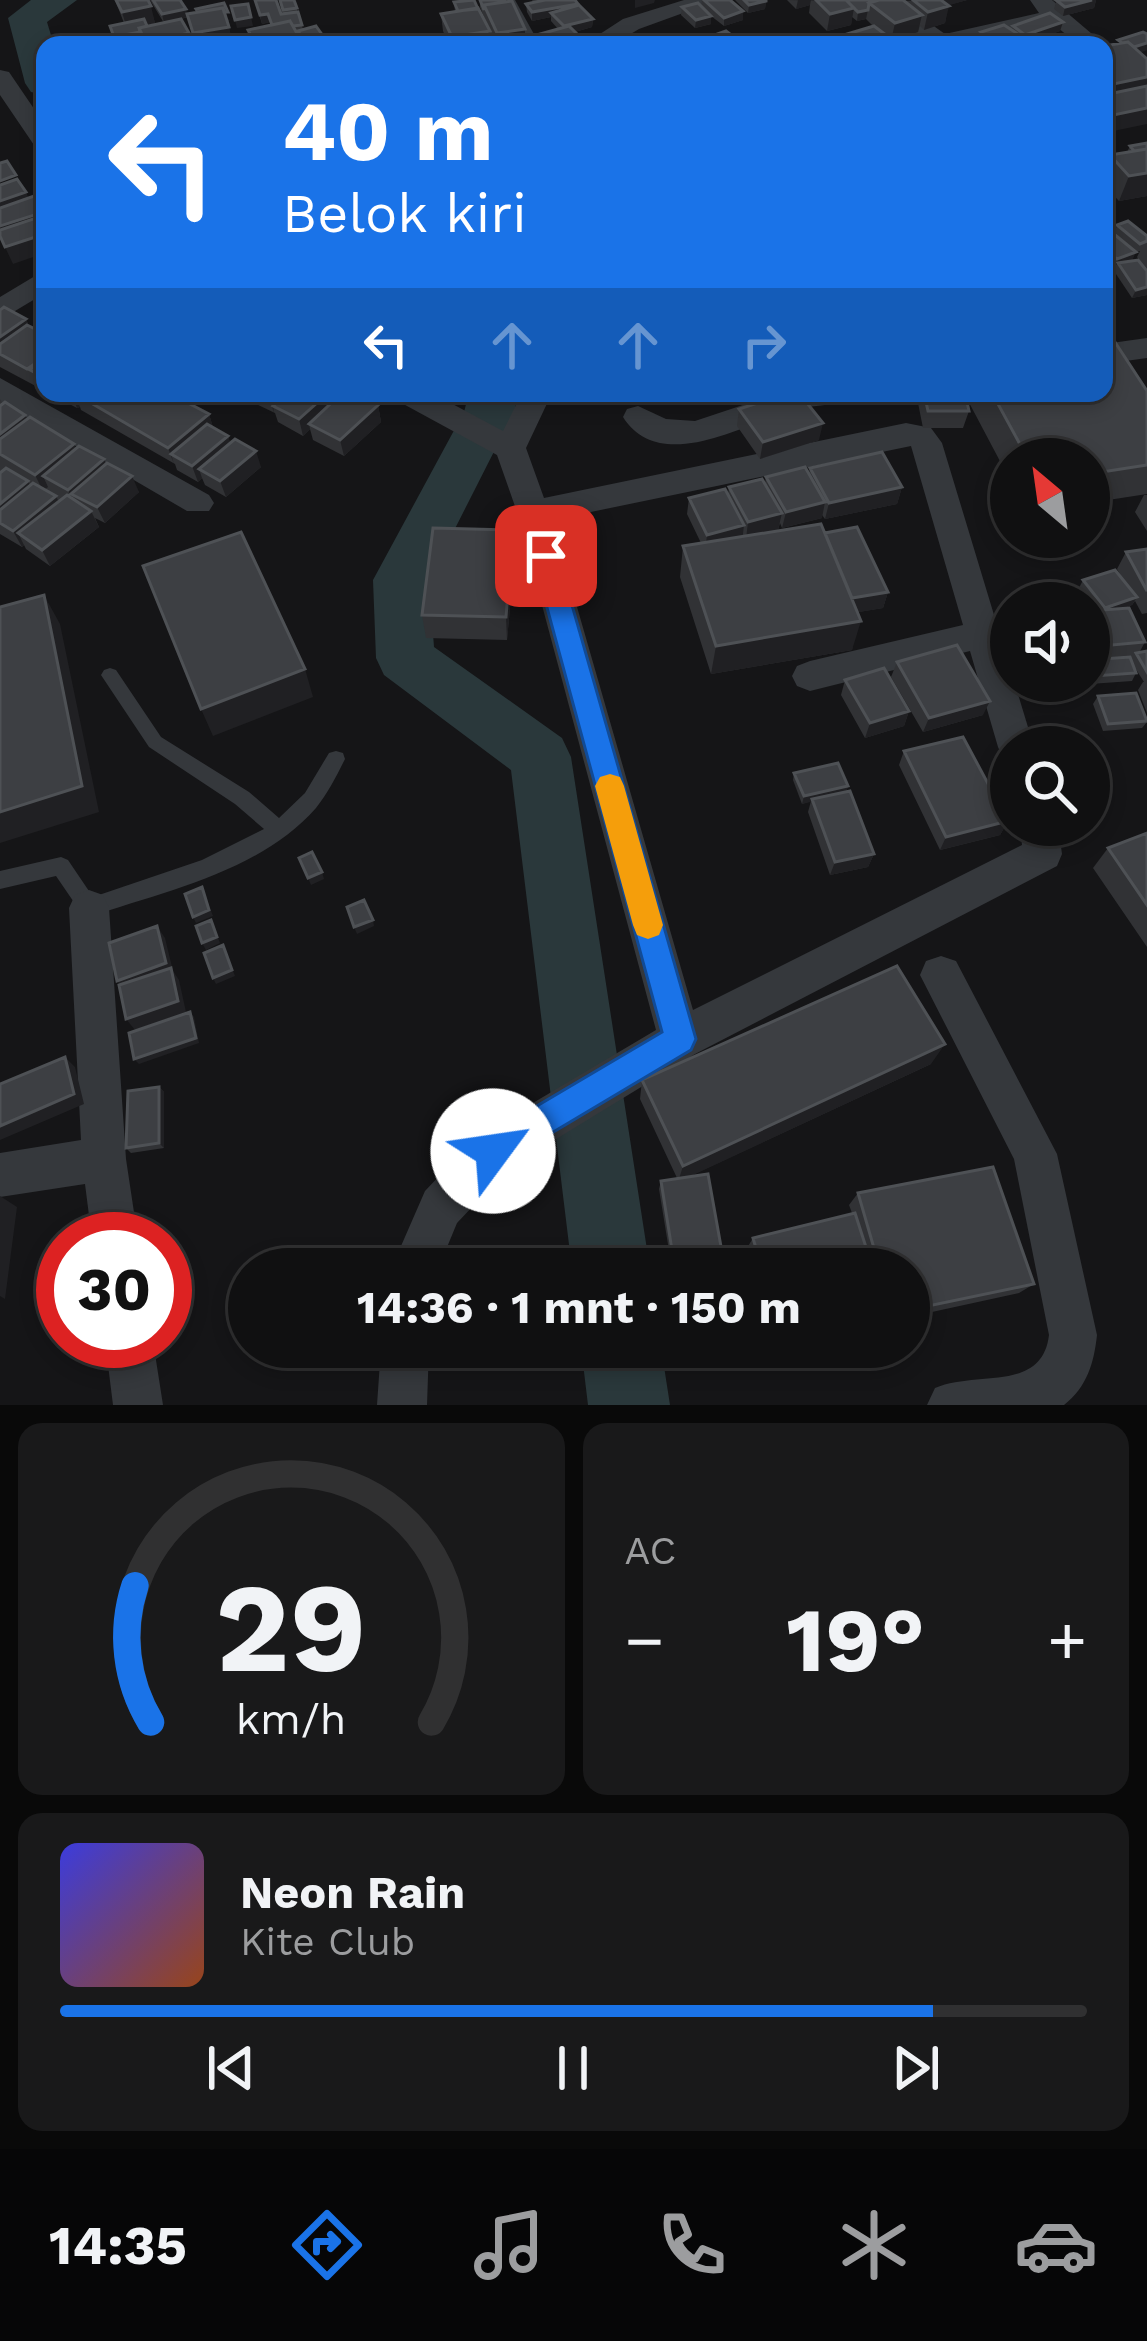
<!DOCTYPE html>
<html lang="id">
<meta charset="utf-8">
<style>
body{margin:0;font-family:"Work Sans",sans-serif;background:#19191a;color:#f1f3f6;height:100vh;display:flex;flex-direction:column;font-size:45px;white-space:nowrap}
*{box-sizing:border-box;margin:0}
p{font-size:39px;color:#9c9d9f}
.icon{flex:none;width:66px;height:66px;fill:none;stroke:currentColor;stroke-width:2;stroke-linecap:round;stroke-linejoin:round}
.map{position:relative;height:1405px;overflow:hidden}
.sheet{display:flex;flex-direction:column;gap:18px;padding:18px;background:#090909;flex:1}
.sheet>*{flex:none}
.guide{position:absolute;left:36px;top:36px;width:1077px;height:366px;border-radius:24px;box-shadow:0 6px 18px #0003,0 0 0 3px #303031;background:#1a73e8;color:#fff;overflow:hidden}
.needle{width:78px;rotate:331deg}
.tools{position:absolute;left:990px;top:438px;display:grid;gap:24px}
.tools a{display:grid;place-items:center;width:120px;height:120px;border-radius:50%;background:#101011;box-shadow:0 6px 18px #0003,0 0 0 3px #303031;font-size:60px}
.speed{position:absolute;left:36px;top:1212px;display:flex;gap:24px;font-size:60px;font-weight:700;text-align:center}
.speed>*{display:grid;place-content:center;width:156px;height:156px;border-radius:50%;background:#101011;box-shadow:0 6px 18px #0003,0 0 0 3px #303031;line-height:1}
.speed .limit{border:18px solid #d22;background:#fff;color:#111}
.pin{position:absolute;display:grid;place-items:center;width:102px;height:102px;color:#fff;margin:-51px;border-radius:24px;box-shadow:0 6px 18px #0006}
.me{position:absolute;width:132px;margin:-66px;rotate:59deg;stroke-linejoin:round;filter:drop-shadow(0 0 9px #0008)}
.turn{display:flex;align-items:center;gap:42px;height:252px;padding:0 48px;font-size:54px}
.turn .icon{width:156px;height:156px;stroke-width:2.5}
.turn b{display:block;font-size:84px;line-height:102px}
.lanes{display:flex;align-items:center;height:114px;padding:0 48px;background:#0003;justify-content:center;gap:60px;direction:ltr}
.lanes .off{opacity:.35}
.big{font-size:90px;font-weight:700;line-height:1.1}
.sheet .card{flex:1;display:flex;flex-direction:column;justify-content:center;gap:18px;min-width:0;padding:0 42px;border-radius:24px;background:#19191a}
.sheet .dial{align-items:center;gap:0}
.dial svg{height:312px;overflow:visible;fill:none;stroke:#303031;stroke-width:7;stroke-linecap:round;text-anchor:middle}
.dial text{fill:#f1f3f6;stroke:none}
.song{display:flex;align-items:center;gap:36px}
.cover{width:144px;height:144px;border-radius:18px;background:linear-gradient(135deg,hsl(240 70% 55%),hsl(20 70% 35%))}
.played{height:12px;border-radius:6px;background:linear-gradient(90deg,#1a73e8 85%,#303031 85%)}
.keys{display:flex;justify-content:space-around;direction:ltr}
.heat{display:flex;justify-content:space-between;align-items:center;font-size:66px;direction:ltr}
.sheet .tiles{flex:1;display:grid;gap:18px;grid-template-columns:1fr 1fr}
.card:last-child{grid-column:span 2}
.trip{position:absolute;left:228px;top:1248px;width:702px;height:120px;border-radius:60px;background:#101011;box-shadow:0 6px 18px #0003,0 0 0 3px #303031;font-weight:700;line-height:120px;text-align:center}
.tabs{display:flex;height:192px;justify-content:space-around;align-items:center;background:#060607;color:#9c9d9f}
.tabs .icon{width:84px;height:84px}
.tabs .current{color:#1a73e8}
.tabs b{font-size:54px;color:#f1f3f6}
.map>svg:first-child{display:block}
.lines{fill:none;stroke-linecap:round;stroke-linejoin:round}
.river{fill:#2a383b;fill-rule:evenodd}
.service{fill:#35383c;fill-rule:evenodd}
.minor{fill:#35383c;fill-rule:evenodd}
.wall{fill:#313235;fill-rule:evenodd}
.shaded-wall{fill:#202023}
.building{fill:#3d3f43;stroke:#4e5155;stroke-width:3}
.route{fill:#1a73e8;stroke:#114b97;stroke-width:3}
.slow{fill:#f59e0b}
</style>
<div class="map">
<svg width="1147" height="1405" viewBox="0 0 1147 1405">
<rect width="100%" height="100%" fill="#151517"/>
<g class="lines">
<!-- river -->
<path class="river" d="M31,0H77L47,22L54,45H45V95L31,92L25,83L8,18Z
M469,393H519L514,412L429,580L434,647L562,738L571,757L650,1269H572L511,770L384,675L376,658L373,580L464,412Z
M581,1347H661L670,1405H588Z"/>
<!-- service -->
<path class="service" d="M110,668L116,670L161,737L249,792L279,818L305,793L329,753L336,751L343,753L345,759C337,775 328,793 316,808C261,871 166,891 89,917L82,914L56,876L0,889V871L61,857L68,860L93,897L202,860L264,829L235,804L149,747L101,675L104,670Z"/>
<!-- minor -->
<path class="minor" d="M493,0H515L540,45H516Z
M684,0H719L639,29L612,45H583L623,19Z
M871,0H897L945,34L1039,13L1030,0H1052L1105,45H1079L1052,23C976,44 931,67 871,0Z
M0,70L9,72L45,125V151L36,148L0,95Z
M45,270V293L0,320V297Z
M1147,338V358L1104,364V344Z
M0,378L209,495L214,503L209,511H187L0,402Z
M392,393H432L503,431L522,393H552L526,448L544,498L906,423L931,428L942,443L1034,747H1011V761L1003,758L998,747L970,651L810,691L797,686L792,676L797,666L810,661L963,625L911,446L552,520L693,1010L1022,845L1020,825H1058L1062,854L1057,866L695,1054L509,1168L457,1223L438,1269H391L425,1191L477,1136L656,1030L517,512L497,455L396,400Z
M779,393H854L850,400C831,406 811,405 793,410C746,423 660,476 623,417L627,409L638,406L666,419L695,421Z
M89,890L103,895L109,908L126,1159L138,1239H92L85,1184L0,1197V1153L81,1140L69,908L75,895Z
M941,956L956,961L1057,1154L1097,1335C1094,1363 1087,1387 1064,1405H927L935,1388C977,1370 1042,1393 1049,1335L1014,1159L920,975L926,961Z
M105,1341H153L163,1405H113Z
M381,1347H429L427,1405H377Z"/>
</g>
<!-- wall -->
<path class="wall" d="M115,0H148L155,23L146,25L147,26L164,23L150,0H183L181,1L187,14L230,20L227,21L233,44L195,45L188,17L181,19L189,33L192,45H143L142,41L116,45L110,26L124,23Z
M255,0L281,14H283L279,0H294L303,29L328,45H303L299,40L300,45H252L248,30L271,25L270,22L262,24Z
M480,0L525,45H449L443,31L441,14L455,12L454,2L487,25L480,7Z
M532,0H575L578,6L593,19L592,27L575,32L581,45H542L540,34L558,29L551,21V17L532,21L527,12L526,4L533,2Z
M702,0H730L743,11V20L724,26L711,16V24L695,28L681,15L682,7L701,6Z
M735,0H766L765,9L748,13Z
M787,0L875,1L967,0L948,5L945,23L924,30L920,26L918,32L891,41L890,39L889,45H844V35L873,26L866,19L857,21L852,17L851,25L827,31L809,13L810,5L796,9Z
M1052,0H1096L1094,8L1063,16L1054,9L1056,2Z
M1063,22L1060,31L1023,44L1016,39L1015,43L1009,45H961L979,39L981,32L1011,30L1013,26Z
M1147,143V196L1119,201L1104,185V170L1110,155L1127,152L1130,146Z
M1117,225L1147,236V295L1132,298L1114,271L1116,267L1113,268L1104,260V232L1114,234ZM1134,250L1137,252L1140,251L1137,257L1139,260L1132,261Z
M0,310L26,319L29,326L45,334V391L0,367Z
M1147,391V494L1089,503V459H1011V482L965,395L969,411L963,428H923L916,393Z
M48,393H156L209,414L213,428L228,436L230,443L261,467L226,497L205,485L202,478L198,482L177,470L175,464L81,410L80,407L77,408Z
M246,393H336L337,398L378,405L381,422L344,456L313,440L310,429L303,436L278,422L275,413L248,400Z
M0,399L3,404L76,449L104,459L106,464L139,492L105,523L95,518L99,527L50,566L26,549L24,545L22,547L0,534Z
M739,409L819,440L760,459L737,426Z
M810,468L902,487L897,504L825,519L822,515V518L782,528L780,523L778,530L767,533H825L888,592L883,608L858,612L852,650L711,674L680,577L683,546L701,543L687,514L689,498L728,494L729,487L765,483L766,477L809,474Z
M1144,495H1147V531L1135,512Z
M513,530L515,553L507,640L426,638L422,615Z
M1147,549V613L1142,614L1135,601L1132,605L1121,609L1145,642L1139,653L1147,651V682H1144L1132,663L1136,673L1132,681L1090,684L1089,660L1102,659L1089,642V611L1096,610L1079,588L1083,580L1124,581L1117,569L1126,552Z
M897,662L983,715L923,732L891,677Z
M845,680L909,711L904,726L865,738L841,695Z
M1143,682H1147V713L1138,690Z
M1098,696L1147,722L1142,728L1103,731L1093,704Z
M904,751L1008,821L1000,835L940,850L899,765Z
M794,773L848,786L846,792L874,854L868,867L830,875L808,812L811,801L802,804L793,780Z
M1147,833V947L1093,868L1108,848Z
M931,1064L690,1176L725,1269H672L659,1189L661,1181L677,1178L640,1099L642,1080Z
M159,1087L164,1092V1148L131,1153L126,1148Z
M858,1193L1034,1284L1019,1293L909,1317V1269H753L747,1248L753,1238L852,1213L849,1205Z
M775,1347H816L778,1357Z"/>
<!-- shaded-wall -->
<path class="shaded-wall" d="M635,0H655L654,3L635,8Z
M798,0H811L810,5L796,9Z
M944,0H967L943,7Z
M1092,0H1096L1094,8L1063,16L1065,7Z
M766,1L765,9L748,13L749,5Z
M578,4V12L551,13V17L532,21V12Z
M151,6L155,23L127,29L122,12Z
M949,6L945,23L924,30L928,12Z
M854,8L851,25L827,31L830,14Z
M186,9L188,17L164,23L162,14Z
M868,10L866,19L857,21L858,12Z
M743,11V20L724,26V18Z
M268,14L270,22L262,24L260,15Z
M922,15L918,32L891,41L895,23Z
M711,16V24L695,28L696,20Z
M251,17L253,26L237,28L235,20Z
M593,19L592,27L564,35V26Z
M1063,22L1060,31L1023,44L1025,35Z
M229,27L233,44L196,45L193,33Z
M525,29V45H498L497,33Z
M490,31V45H453L452,37Z
M140,32L142,41L116,45L114,37Z
M189,33L192,45H146V43Z
M1018,34L1015,43L993,45L994,42Z
M299,37L300,45H264Z
M581,38V45H557Z
M890,38L889,45H868Z
M1147,43V50L1127,58L1130,49Z
M1147,77V100L1104,110V86Z
M1147,108V124L1104,133V117Z
M1147,173V196L1119,201L1129,176Z
M26,192L33,209L0,221V201Z
M44,212L45,231L0,236V226Z
M45,234V253L13,264L5,247Z
M1136,252L1132,261L1118,263L1113,268L1117,259Z
M1147,287V295L1132,298L1136,290Z
M26,319L33,336L0,354V337Z
M71,393H74L80,407L77,408Z
M274,393H297L273,406L274,414L270,397Z
M328,393H336L338,404L309,424L310,429L303,436L299,419Z
M576,393H604L576,403Z
M378,405L381,422L344,456L340,440Z
M209,414L214,430L171,454L174,464L168,448Z
M25,415L33,432L0,454V434Z
M823,423L819,440L760,459L763,442Z
M228,436L233,453L199,469L202,478L198,482L192,466Z
M74,444L81,461L43,476L48,487L43,491L35,475Z
M256,451L261,467L226,497L220,481Z
M104,459L111,476L71,494L75,506L68,490Z
M132,476L139,492L105,523L97,507Z
M28,481L36,497L0,523V504Z
M902,487L897,504L825,519L829,503Z
M56,496L64,513L18,533L24,545L22,547L13,531Z
M825,502L822,518L782,528L786,512Z
M91,511L99,527L50,566L42,550Z
M782,513L778,530L746,539L748,522Z
M744,525L742,542L705,551L707,535Z
M513,530L515,553L507,640L506,617Z
M888,592L883,608L848,614L852,598Z
M44,595L60,624L99,812L0,843V812Z
M1137,597L1132,605L1101,616L1105,608Z
M861,621L852,650L711,674L716,646Z
M305,669L313,697L213,736L201,709Z
M990,701L983,715L923,732L929,718Z
M909,711L904,726L865,738L870,723Z
M848,786L846,793L802,804L804,796Z
M1008,821L1000,835L940,850L946,837Z
M874,854L868,867L830,875L835,862Z
M322,872L324,879L311,885L308,878Z
M202,887L213,916L196,923L193,917Z
M211,920L220,943L206,950L202,943Z
M373,920L374,926L357,934L354,927Z
M157,926L165,938L173,971L179,980L186,1012L135,1030L126,1019V992L117,981Z
M223,945L235,976L216,984L213,978Z
M190,1012L194,1017L199,1043L139,1064L134,1059Z
M945,1044L931,1064L678,1182L683,1166Z
M65,1057L75,1067L84,1104L0,1140V1126Z
M159,1087L164,1092V1148L159,1143Z
M0,1196L17,1207L5,1299L0,1296Z
M793,1347H816L778,1357L785,1349Z"/>
<!-- building -->
<path class="building" d="M116,0H148L151,6L122,12Z
M153,0H180L186,9L162,14Z
M255,0H276L281,14L298,12L302,25L293,26L290,21L272,25L268,14L260,15Z
M280,0H294L297,8L283,10Z
M474,0L478,9L458,11L454,2Z
M480,0H504L505,2L484,5V10Z
M545,0H575L578,4L532,12L526,4Z
M704,0H730L743,11L724,18Z
M744,0H766V1L749,5Z
M816,0H846L854,8L830,14Z
M846,0H874L875,1L869,3L868,10L858,12Z
M879,0H903L922,15L895,23L869,3Z
M913,0H941L949,6L928,12Z
M1056,0H1092L1065,7Z
M512,1L525,29L497,33L484,5Z
M224,3L228,12H224L223,8L198,12L196,9Z
M698,3L711,16L696,20L682,7Z
M248,4L251,17L235,20L231,6Z
M579,5L593,19L564,26L551,13Z
M223,8L229,27L193,33L187,14Z
M478,8L490,31L452,37L441,14Z
M1050,13L1063,22L1025,35L1013,26Z
M144,19L147,26L139,28L140,32L114,37L110,26Z
M181,19L189,33L146,43L139,28Z
M290,21L299,37L256,45L248,30Z
M1004,25L1018,34L994,42L981,32Z
M316,26L328,43L307,45L298,31Z
M569,26L581,38L551,45L540,34Z
M874,26L890,38L868,45H856L844,35Z
M726,31L743,44L715,45L706,38Z
M1143,32L1147,34V43L1134,47L1128,42L1122,43L1118,40Z
M656,36L665,45H649L644,39Z
M983,38L993,45L962,44Z
M702,39L709,45H680Z
M493,40L495,45H463Z
M1128,42L1147,59V77L1104,86V46Z
M1147,86V108L1104,117V95Z
M1147,143V149L1134,151L1130,146Z
M1147,149V173L1129,176L1110,155Z
M7,161L16,175L0,181V163Z
M17,179L26,192L0,201V185Z
M34,196L44,212L0,226V208Z
M45,215V234L5,247L0,236V230Z
M1128,221L1147,236V241L1140,244L1117,225Z
M1109,230L1136,252L1117,259L1104,249V232Z
M1138,260L1147,271V287L1136,290L1118,263Z
M4,307L26,319L0,337V310Z
M27,325L45,334V378L30,370L39,361L27,369L0,354V344Z
M1111,336L1147,391V465L1089,474V459H1028L992,393H1104V337Z
M74,393H169L209,414L168,448Z
M288,393H328L299,419L273,406Z
M342,393H354L378,405L340,440L309,424Z
M789,393H799L823,423L763,442L739,409Z
M924,393H965L969,411H928Z
M5,402L25,415L0,434V406Z
M30,417L74,444L35,475L0,454V439Z
M207,424L228,436L192,466L171,454Z
M235,439L256,451L220,481L199,469Z
M79,446L104,459L68,490L43,476Z
M882,452L902,487L829,503L810,468Z
M107,463L132,476L97,507L71,494Z
M805,467L825,502L786,512L766,477Z
M6,468L28,481L0,504V473Z
M762,479L782,513L748,522L729,487Z
M33,483L56,496L13,531L0,523V510Z
M725,489L744,525L707,535L689,498Z
M67,495L91,511L42,550L18,533Z
M821,524L861,621L716,646L683,546Z
M857,527L888,592L852,598L825,533Z
M433,528L513,530L506,617L422,615Z
M241,532L305,669L201,709L143,566Z
M1147,549V591L1126,552Z
M1115,570L1137,597L1105,608L1083,580Z
M44,595L82,786L0,812V607Z
M1129,608L1145,642L1112,645L1089,615V611Z
M957,645L990,701L929,718L897,662Z
M1147,651V672L1136,653Z
M1130,657L1136,673L1094,676L1089,663V660Z
M884,668L909,711L870,723L845,680Z
M1136,693L1147,721L1108,724L1098,696Z
M963,737L1008,821L946,837L904,751Z
M838,763L848,786L804,796L794,773Z
M850,791L874,854L835,862L812,799Z
M1147,833V905L1108,848Z
M312,852L322,872L308,878L299,858Z
M202,887L209,910L193,917L185,894Z
M364,900L373,920L354,927L347,907Z
M211,920L217,937L202,943L196,926Z
M157,926L166,963L117,981L109,943Z
M223,945L232,970L213,978L204,953Z
M897,966L945,1044L683,1166L642,1080Z
M171,968L178,1001L126,1019L119,985Z
M190,1012L196,1038L134,1059L129,1033Z
M65,1057L74,1094L0,1126V1084Z
M159,1087V1143L126,1148L128,1091Z
M993,1167L1034,1284L909,1310V1269H880L858,1193Z
M708,1174L725,1269H675L661,1181Z
M855,1213L873,1269H762L753,1238Z"/>
<!-- route -->
<path class="route" d="M546,546L558,556L696,1039L691,1050L493,1168L481,1163L476,1151L481,1139L662,1032L533,556Z"/>
<!-- slow -->
<path class="slow" d="M610,774L620,777L624,786L663,925L659,935L648,939L637,935L633,925L595,786L600,777Z"/>
</svg>
<div class="tools">
<a><svg class="needle" viewBox="-14 -14 28 28"><path d="M0-13l5 13h-10z" fill="#e53935"/><path d="M0 13l5-13h-10z" fill="#9c9d9f"/></svg></a>
<a><svg class="icon" aria-label="sound" viewBox="0 0 24 24"><path d="M4 9h4l5-4v14l-5-4H4zM17 9q2 3 0 6"/></svg></a>
<a><svg class="icon" aria-label="search" viewBox="0 0 24 24"><circle cx="10" cy="10" r="6"/><path d="M15 15l6 6"/></svg></a>
</div>
<div class="speed"><div class="limit">30</div></div>
<div class="pin" style="left:546px;top:556px;background:#d93025"><svg class="icon" aria-label="arrive" viewBox="0 0 24 24"><path d="M6 21V4h12l-3 4 3 4H6"/></svg></div>
<svg class="me" style="left:493px;top:1151px" viewBox="-20 -20 40 40"><circle r="19" fill="#fff"/><path d="M0-13L10 11 0 6-10 11z" fill="#1a73e8"/></svg>
<div class="trip">14:36 · 1 mnt · 150 m</div>
<div class="guide">
<div class="turn"><svg class="icon" aria-label="left" viewBox="0 0 24 24"><path d="M17 20v-9H6M10 6l-5 5 5 5"/></svg><div><b>40 m</b>Belok kiri</div></div>
<div class="lanes"><svg class="icon" aria-label="left" viewBox="0 0 24 24"><path d="M17 20v-9H6M10 6l-5 5 5 5"/></svg><svg class="icon off" aria-label="ahead" viewBox="0 0 24 24"><path d="M12 20V5M6 11l6-6 6 6"/></svg><svg class="icon off" aria-label="ahead" viewBox="0 0 24 24"><path d="M12 20V5M6 11l6-6 6 6"/></svg><svg class="icon off" aria-label="right" viewBox="0 0 24 24"><path d="M7 20v-9h11M14 6l5 5-5 5"/></svg></div>
</div>
</div>
<section class="sheet">
<div class="tiles">
<div class="card dial"><svg viewBox="0 0 100 80">
<path d="M14 69A42 42 0 1 1 86 69"/>
<path d="M14 69A42 42 0 0 1 10 34" stroke="#1a73e8"/>
<text x="50" y="56" font-size="32" font-weight="700">29</text>
<text x="50" y="72" font-size="11">km/h</text>
</svg></div>
<div class="card"><p>AC</p>
<div class="heat"><a>−</a><b class="big">19°</b><a>+</a></div>
</div>
<div class="card">
<div class="song"><i class="cover"></i><div><b>Neon Rain</b><p>Kite Club</p></div></div>
<div class="played"></div>
<div class="keys"><svg class="icon" aria-label="previous" viewBox="0 0 24 24"><path d="M18 5L8 12l10 7zM5 5v14"/></svg><svg class="icon" aria-label="pause" viewBox="0 0 24 24"><path d="M8 5v14M16 5v14"/></svg><svg class="icon" aria-label="next" viewBox="0 0 24 24"><path d="M6 5l10 7-10 7zM19 5v14"/></svg></div>
</div>
</div>
</section>
<nav class="tabs">
<b>14:35</b>
<svg class="icon current" aria-label="directions" viewBox="0 0 24 24"><path d="M12 3l9 9-9 9-9-9zM9 14v-3h6M13 9l2 2-2 2"/></svg>
<svg class="icon" aria-label="music" viewBox="0 0 24 24"><path d="M9 18V5l10-2v13"/><circle cx="6" cy="18" r="3"/><circle cx="16" cy="16" r="3"/></svg>
<svg class="icon" aria-label="phone" viewBox="0 0 24 24"><path d="M5 4h4l2 5-3 2q2 4 5 5l2-3 5 2v4C11 20 4 13 5 4z"/></svg>
<svg class="icon" aria-label="climate" viewBox="0 0 24 24"><path d="M12 3v18M4 7l16 10M4 17L20 7"/></svg>
<svg class="icon" aria-label="car" viewBox="0 0 24 24"><path d="M5 17H2v-5l4-1 3-4h7l3 4 3 1v5h-3M9 17h6M6 11h13"/><circle cx="7" cy="17" r="2"/><circle cx="17" cy="17" r="2"/></svg>
</nav>
